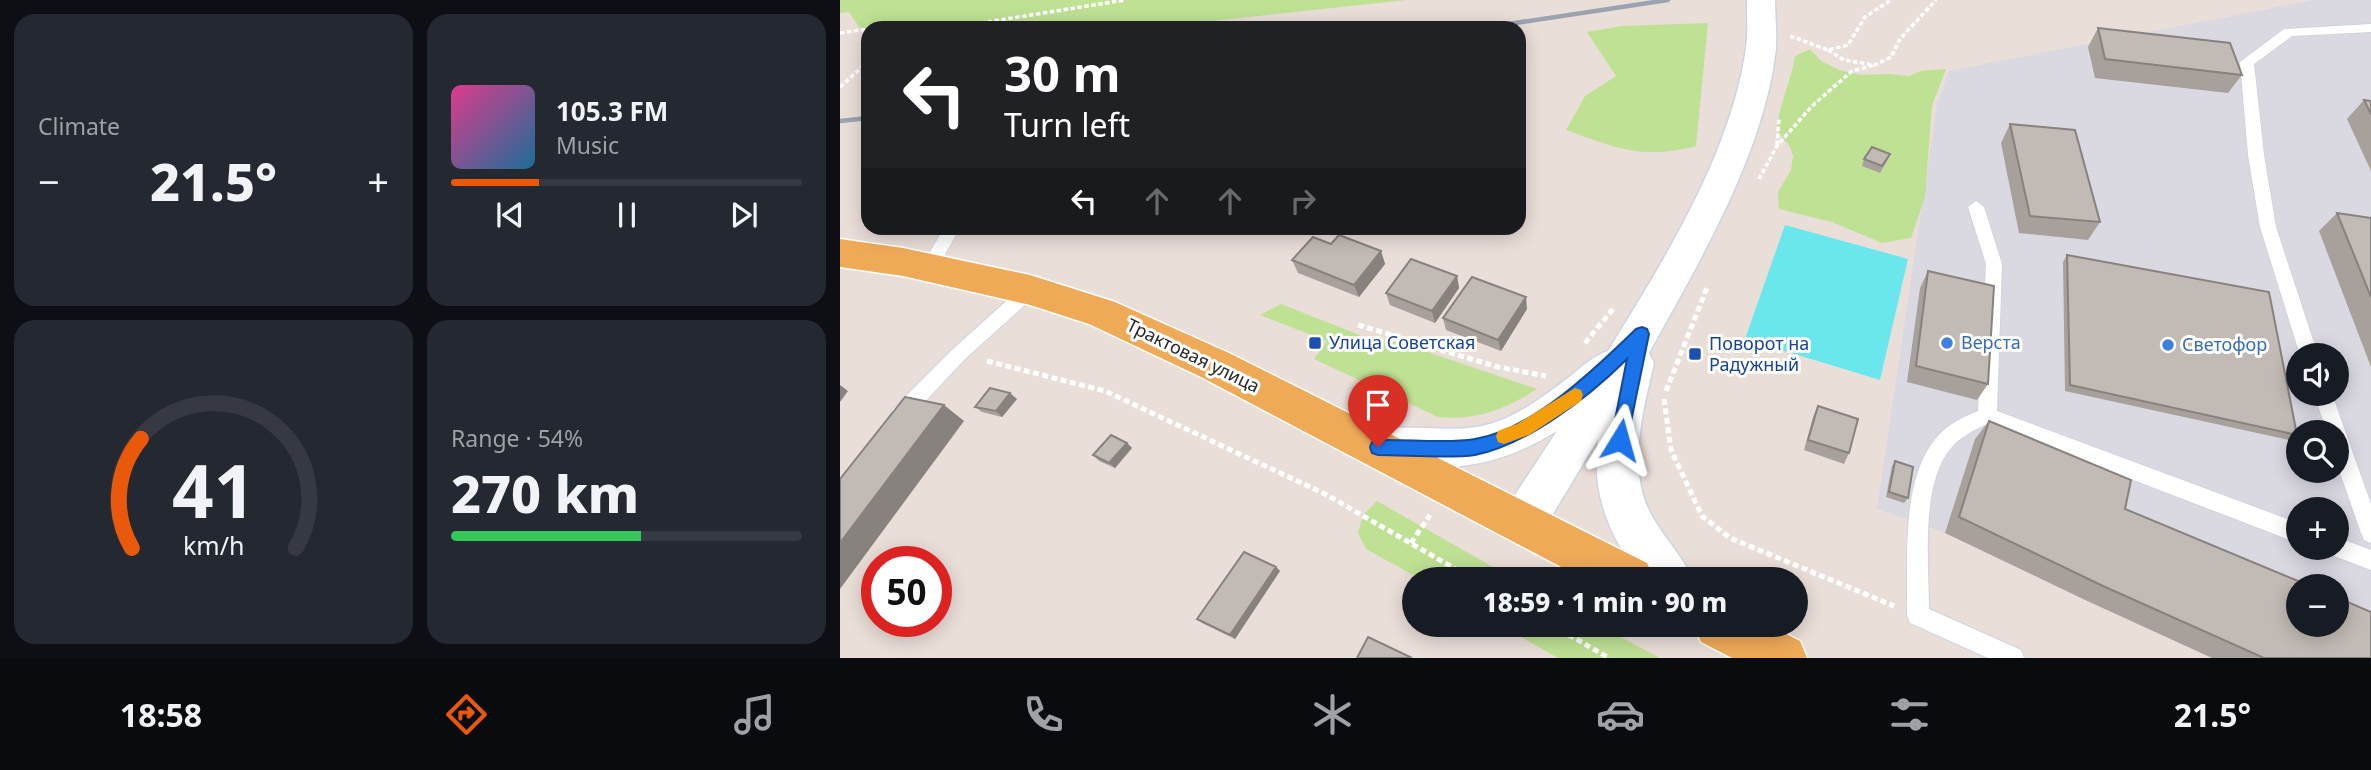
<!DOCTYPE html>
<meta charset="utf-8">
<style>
body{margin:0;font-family:"Noto Sans",sans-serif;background:#242831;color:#f1f3f6;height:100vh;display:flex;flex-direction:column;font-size:26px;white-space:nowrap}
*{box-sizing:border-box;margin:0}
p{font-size:23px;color:#9ea1a6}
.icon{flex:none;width:38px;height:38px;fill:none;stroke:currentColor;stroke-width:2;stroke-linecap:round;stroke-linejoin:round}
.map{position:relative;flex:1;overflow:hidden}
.panel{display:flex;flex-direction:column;gap:14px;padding:14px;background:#0d0f14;width:840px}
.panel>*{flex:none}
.guide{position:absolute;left:21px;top:21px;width:665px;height:214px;border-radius:21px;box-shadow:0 4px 18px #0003;background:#202124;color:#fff;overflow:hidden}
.fabs{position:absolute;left:1446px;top:343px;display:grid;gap:14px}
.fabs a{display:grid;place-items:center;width:63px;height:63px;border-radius:50%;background:#171b24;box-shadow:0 4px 18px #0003;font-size:35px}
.speed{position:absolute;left:21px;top:546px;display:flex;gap:14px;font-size:35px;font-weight:700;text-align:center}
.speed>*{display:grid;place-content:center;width:91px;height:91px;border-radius:50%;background:#171b24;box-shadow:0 4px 18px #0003;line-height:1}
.speed .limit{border:10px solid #d22;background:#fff;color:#111}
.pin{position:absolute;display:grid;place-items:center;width:60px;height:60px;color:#fff;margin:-72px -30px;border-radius:50% 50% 50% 0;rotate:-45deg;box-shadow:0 0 7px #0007}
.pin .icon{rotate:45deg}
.me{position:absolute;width:77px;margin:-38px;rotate:8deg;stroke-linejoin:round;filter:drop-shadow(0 0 5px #0008)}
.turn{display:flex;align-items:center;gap:24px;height:147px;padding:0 28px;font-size:32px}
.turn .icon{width:91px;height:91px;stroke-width:2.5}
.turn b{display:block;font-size:49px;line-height:60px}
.lanes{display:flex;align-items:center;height:66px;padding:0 28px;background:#0003;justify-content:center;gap:35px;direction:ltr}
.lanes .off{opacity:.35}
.big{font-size:52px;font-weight:800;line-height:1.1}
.panel .card{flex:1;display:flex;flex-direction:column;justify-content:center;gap:10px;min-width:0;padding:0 24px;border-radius:21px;background:#242831}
.panel .dial{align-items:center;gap:0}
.dial svg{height:182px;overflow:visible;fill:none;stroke:#363941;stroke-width:7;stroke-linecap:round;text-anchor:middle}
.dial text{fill:#f1f3f6;stroke:none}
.song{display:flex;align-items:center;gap:21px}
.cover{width:84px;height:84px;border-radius:10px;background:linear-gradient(135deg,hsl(330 70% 55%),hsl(200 70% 35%))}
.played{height:7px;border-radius:4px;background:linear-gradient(90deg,#ea580c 25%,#363941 25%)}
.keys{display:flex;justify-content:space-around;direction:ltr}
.heat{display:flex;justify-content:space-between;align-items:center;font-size:38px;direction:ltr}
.charge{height:10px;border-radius:5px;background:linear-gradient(90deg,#34c759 54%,#363941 0)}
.panel .tiles{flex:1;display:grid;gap:14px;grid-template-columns:repeat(2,1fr)}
.trip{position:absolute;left:562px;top:567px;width:406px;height:70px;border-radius:35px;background:#171b24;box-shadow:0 4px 18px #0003;font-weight:800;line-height:70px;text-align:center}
.tab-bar{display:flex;height:112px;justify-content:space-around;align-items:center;background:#090b0e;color:#9ea1a6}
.tab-bar .icon{width:49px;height:49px}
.tab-bar .selected{color:#ea580c}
.tab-bar b{font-size:32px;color:#f1f3f6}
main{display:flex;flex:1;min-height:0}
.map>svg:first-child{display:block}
.industrial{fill:#dad9e2;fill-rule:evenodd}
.green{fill:#bfe194}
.water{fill:#6ae7ed}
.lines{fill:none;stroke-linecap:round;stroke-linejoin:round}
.service-casing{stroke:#cdd5e0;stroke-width:2}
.secondary-casing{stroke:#cdd5e0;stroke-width:3}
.primary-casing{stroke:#fff;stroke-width:3}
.path-far1{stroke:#fff;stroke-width:3.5;stroke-dasharray:4.5 2.5;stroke-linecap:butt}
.path{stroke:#fff;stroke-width:5;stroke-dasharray:6 3.5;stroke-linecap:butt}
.service{fill:#fff;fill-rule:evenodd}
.secondary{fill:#fff;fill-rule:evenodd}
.primary{fill:#efaa58;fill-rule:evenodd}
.rail{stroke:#9ba3b1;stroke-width:4.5}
.wall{fill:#a7a09b}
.shaded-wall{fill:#88827e}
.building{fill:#c2bab4;stroke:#88827e;stroke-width:2}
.route{fill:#1a73e8;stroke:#114b97;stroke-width:2}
.slow{fill:#f59e0b}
.transit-dot{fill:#1a4fb4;stroke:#fff;stroke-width:2.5}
.shop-dot{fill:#3f7fe0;stroke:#fff;stroke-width:2.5}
.labels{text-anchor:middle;stroke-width:6;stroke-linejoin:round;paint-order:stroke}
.transit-label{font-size:18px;fill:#164399;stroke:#fff;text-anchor:start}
.shop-label{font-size:18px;fill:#366cbe;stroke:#fff;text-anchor:start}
.street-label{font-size:18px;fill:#272727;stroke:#fff}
</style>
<main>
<section class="panel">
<div class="tiles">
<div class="card"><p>Climate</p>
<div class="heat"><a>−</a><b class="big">21.5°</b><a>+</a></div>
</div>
<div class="card">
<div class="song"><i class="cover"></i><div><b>105.3 FM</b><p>Music</p></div></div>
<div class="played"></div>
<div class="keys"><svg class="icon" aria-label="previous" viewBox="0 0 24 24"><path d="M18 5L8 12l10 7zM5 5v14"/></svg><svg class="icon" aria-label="pause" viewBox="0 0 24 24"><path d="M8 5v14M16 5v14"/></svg><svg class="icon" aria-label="next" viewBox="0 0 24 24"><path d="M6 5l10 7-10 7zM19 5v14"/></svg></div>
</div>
<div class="card dial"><svg viewBox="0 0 100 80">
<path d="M14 69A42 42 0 1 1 86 69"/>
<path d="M14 69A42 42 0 0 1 18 21" stroke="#ea580c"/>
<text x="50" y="56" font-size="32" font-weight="700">41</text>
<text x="50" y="72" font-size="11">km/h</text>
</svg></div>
<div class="card"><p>Range · 54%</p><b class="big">270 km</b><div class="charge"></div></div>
</div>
</section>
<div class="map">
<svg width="1531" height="658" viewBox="0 0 1531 658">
<rect width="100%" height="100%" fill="#eaded8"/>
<!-- industrial -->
<path class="industrial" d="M1473,0H1531V658L1496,624V586H1458V607L1135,440L1105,533L1037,509L1097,104L1109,71ZM1458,355H1496V394H1458ZM1458,432H1496V471H1458ZM1458,509H1496V548H1458Z"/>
<!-- green -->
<path class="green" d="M0,0H566L307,28H28V34L22,31L9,12L0,13Z
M868,23L856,146C803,160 776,148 726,130L745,96L776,76L747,32L782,26Z
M970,49L981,61L999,70L1020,75L1049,74L1069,76L1081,71L1106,69L1092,106L1085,197L1071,238L1042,243L992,222L939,209L938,192L951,170L953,156L950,147L937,130C939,104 951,82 955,56Z
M441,304L522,336L564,344L697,389C666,409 635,421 598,417L474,359L487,341L420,315Z
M537,501L674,579H580L526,549L518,533L523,515Z
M660,625H758L820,658H718Z"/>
<!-- water -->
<path class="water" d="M945,225L1068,259L1040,380L905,339Z"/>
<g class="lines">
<!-- service casing -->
<g class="service-casing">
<path id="service" d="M1531,24V32L1452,36L1414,64L1424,155L1436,227L1478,355H1460L1420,227L1408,155L1400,62L1444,29Z
M1136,201L1144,207L1162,264L1157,411L1458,523V543L1147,424C1134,430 1120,437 1111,448C1080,484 1089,564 1089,609L1181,650L1184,658H1148L1070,623L1067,615C1068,563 1060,479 1097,437C1108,424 1123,417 1138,411L1146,264L1128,207Z
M104,228H120L95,272H83L81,267Z
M190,283L196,285L198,290L196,295L125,359L66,422L59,424L52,422L50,416L52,410L113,349L184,285Z
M1474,394H1492L1531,504V543L1524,540L1521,533L1496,461V432H1487Z
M1496,537L1531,550V570L1489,554L1486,548H1496Z"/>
</g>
<!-- secondary casing -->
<g class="secondary-casing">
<path id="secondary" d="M907,0H935C935,16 937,32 936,48C925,152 859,262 809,353L814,363C803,411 786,471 812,516C824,538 843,556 852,579H801C769,535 751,494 758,439L699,537L683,543L667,537L661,522L667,507L717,431C668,461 629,470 571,467C554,466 539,466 523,460L517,447L523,434C563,419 609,436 650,424C677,416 703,397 724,381C739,370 750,357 768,351C823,262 891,154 906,48C908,32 907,16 907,0Z"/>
</g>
<!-- primary casing -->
<g class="primary-casing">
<path id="primary" d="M0,239L63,248L190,275L275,302L389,353L807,563L814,579H744L361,377L249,324L190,305L63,276L0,267Z
M854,625H928L960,641L967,658H892L861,642Z"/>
</g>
<!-- path-far1 -->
<path class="path-far1" d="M92,28H109L285,0
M0,33L28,29
M950,36L988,50L1008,45L1025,17L1051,0
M988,50L1004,60L1035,65L1051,57L1060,39L1096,0
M0,87L28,62
M937,145L939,119
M919,179L937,146L972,106L1012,71L1035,65"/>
<!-- path -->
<path class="path" d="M518,325L658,367L706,376
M745,343L773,309
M147,361L265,391L485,494L633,579
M826,391L868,285
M824,399L831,450L862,516L890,538L1054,606
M571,543L590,515
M712,625L769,658"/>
<!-- service -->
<use href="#service" class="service"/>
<!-- secondary -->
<use href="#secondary" class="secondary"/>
<!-- primary -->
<use href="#primary" class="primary"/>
<!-- rail -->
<path class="rail" d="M642,28L828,0
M0,121L28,118"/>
</g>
<!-- wall -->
<path class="wall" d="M1258,28L1402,75L1388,93L1255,78L1248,47Z
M1524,100L1531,101V171L1507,119Z
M1170,124L1260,222L1248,240L1179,233L1161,143Z
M1050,154L1047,161L1040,173L1022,166L1024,159Z
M1497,213L1531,218V367L1479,231Z
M491,244L541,251L545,264L519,297L458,273L452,260Z
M1227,255L1457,435L1449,440L1225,391L1223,262Z
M1088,271L1148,384L1137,400L1067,382L1080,288Z
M617,276L619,288L595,323L550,305L546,293Z
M687,309L661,351L606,330L603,318Z
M177,399L162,417L142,412L135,407Z
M978,406L1009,453L1004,464L964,450L973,417Z
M1149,421L1285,509L1531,658H1372L1243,599L1105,533L1135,439Z
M287,443L292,448L275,468L259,461L253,455Z
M1055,461L1068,498L1064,503L1046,497L1052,466Z
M436,567L440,571L395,639L362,623L357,619Z"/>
<!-- shaded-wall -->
<path class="shaded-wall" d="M541,251L545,264L519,297L514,285Z
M617,276L619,288L595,323L592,311Z
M686,297L687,309L661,351L658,340Z
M0,385L8,391L0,402Z
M170,393L177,399L162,417L156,411Z
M104,405L124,421L0,589V543Z
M287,443L292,448L275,468L269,463Z
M436,567L440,571L395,639L390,635Z"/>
<!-- building -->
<path class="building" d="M1258,28L1390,43L1402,75L1265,59Z
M1524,100L1531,101V114Z
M1170,124L1235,130L1260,222L1190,216Z
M1032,147L1050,154L1042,166L1024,159Z
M1497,213L1531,218V297Z
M499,235L541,251L514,285L452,260L473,237L491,244Z
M1227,255L1429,292L1457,435L1230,385Z
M571,259L617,276L592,311L546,293Z
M1088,271L1154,286L1148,384L1076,366Z
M632,277L686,297L658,340L603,318Z
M150,388L170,393L156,411L135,407Z
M65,397L104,405L0,543V479Z
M978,406L1018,419L1009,453L968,440Z
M1149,421L1291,480L1285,509L1470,586H1458V625H1496V597L1531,612V658H1424L1263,586L1119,517Z
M271,435L287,443L269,463L253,455Z
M1055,461L1073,467L1068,498L1049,492Z
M404,552L436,567L390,635L357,619Z
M528,637L572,658H517Z"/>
<!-- route -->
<path class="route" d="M802,327L807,329L809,334L786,446L780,448L774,446L771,440L787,359C750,396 687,445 635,455C610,459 565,455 538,455L532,453L530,447L532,442L538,440C567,439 607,444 635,439C692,430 756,368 796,329Z"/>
<!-- slow -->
<path class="slow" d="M735,388L741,390L743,395L741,401L689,435L664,444L658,442L656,436L658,431L677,424Z"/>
<!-- markers -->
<g class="transit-dot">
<rect x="468" y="336" width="14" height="14" rx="3.5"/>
<rect x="848" y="347" width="14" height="14" rx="3.5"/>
</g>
<g class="shop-dot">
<circle cx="1107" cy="343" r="7"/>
<circle cx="1328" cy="345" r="7"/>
</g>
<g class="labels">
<!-- transit labels -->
<g class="transit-label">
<text x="489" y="349">Улица Советская</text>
<text x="869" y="350">Поворот на<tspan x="869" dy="21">Радужный</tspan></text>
</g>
<!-- shop labels -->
<g class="shop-label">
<text x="1121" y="349">Верста</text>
<text x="1342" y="351">Светофор</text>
</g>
<!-- street labels -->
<g class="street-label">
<text transform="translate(353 356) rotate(26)" y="6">Трактовая улица</text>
</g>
</g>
</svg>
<div class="fabs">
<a><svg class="icon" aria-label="sound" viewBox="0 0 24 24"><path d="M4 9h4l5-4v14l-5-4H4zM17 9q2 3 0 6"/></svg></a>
<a><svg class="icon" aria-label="search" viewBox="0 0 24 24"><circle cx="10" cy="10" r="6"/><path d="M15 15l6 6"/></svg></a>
<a>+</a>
<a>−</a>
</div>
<div class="speed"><div class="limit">50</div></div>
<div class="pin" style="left:538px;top:447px;background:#d93025"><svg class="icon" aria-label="arrive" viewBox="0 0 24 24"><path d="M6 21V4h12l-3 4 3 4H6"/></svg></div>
<svg class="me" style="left:780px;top:440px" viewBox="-20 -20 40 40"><path d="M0-17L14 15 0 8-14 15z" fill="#1a73e8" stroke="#fff" stroke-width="4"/></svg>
<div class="trip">18:59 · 1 min · 90 m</div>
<div class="guide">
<div class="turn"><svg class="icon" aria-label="left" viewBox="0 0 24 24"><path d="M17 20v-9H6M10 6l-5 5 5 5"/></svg><div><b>30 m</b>Turn left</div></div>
<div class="lanes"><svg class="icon" aria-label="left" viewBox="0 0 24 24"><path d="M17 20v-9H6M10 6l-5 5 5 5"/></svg><svg class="icon off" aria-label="ahead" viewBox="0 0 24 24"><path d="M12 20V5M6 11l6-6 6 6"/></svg><svg class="icon off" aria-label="ahead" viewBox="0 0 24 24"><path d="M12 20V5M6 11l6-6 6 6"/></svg><svg class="icon off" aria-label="right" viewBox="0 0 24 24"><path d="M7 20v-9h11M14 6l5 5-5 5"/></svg></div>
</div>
</div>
</main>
<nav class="tab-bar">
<b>18:58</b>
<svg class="icon selected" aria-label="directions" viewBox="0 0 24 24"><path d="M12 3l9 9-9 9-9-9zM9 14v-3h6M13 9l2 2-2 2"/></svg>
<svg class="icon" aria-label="music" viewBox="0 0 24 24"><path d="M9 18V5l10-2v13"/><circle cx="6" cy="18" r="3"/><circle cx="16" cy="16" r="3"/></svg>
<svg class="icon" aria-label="phone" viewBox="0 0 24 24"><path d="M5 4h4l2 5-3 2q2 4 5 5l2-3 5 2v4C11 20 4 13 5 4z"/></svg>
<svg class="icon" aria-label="climate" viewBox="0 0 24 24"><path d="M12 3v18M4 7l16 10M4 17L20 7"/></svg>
<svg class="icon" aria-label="car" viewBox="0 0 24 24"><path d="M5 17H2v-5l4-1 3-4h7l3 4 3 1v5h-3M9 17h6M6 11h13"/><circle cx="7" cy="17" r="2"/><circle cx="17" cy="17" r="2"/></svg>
<svg class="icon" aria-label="filters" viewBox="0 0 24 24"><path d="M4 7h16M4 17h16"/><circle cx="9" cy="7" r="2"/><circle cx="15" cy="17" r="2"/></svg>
<b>21.5°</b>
</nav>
